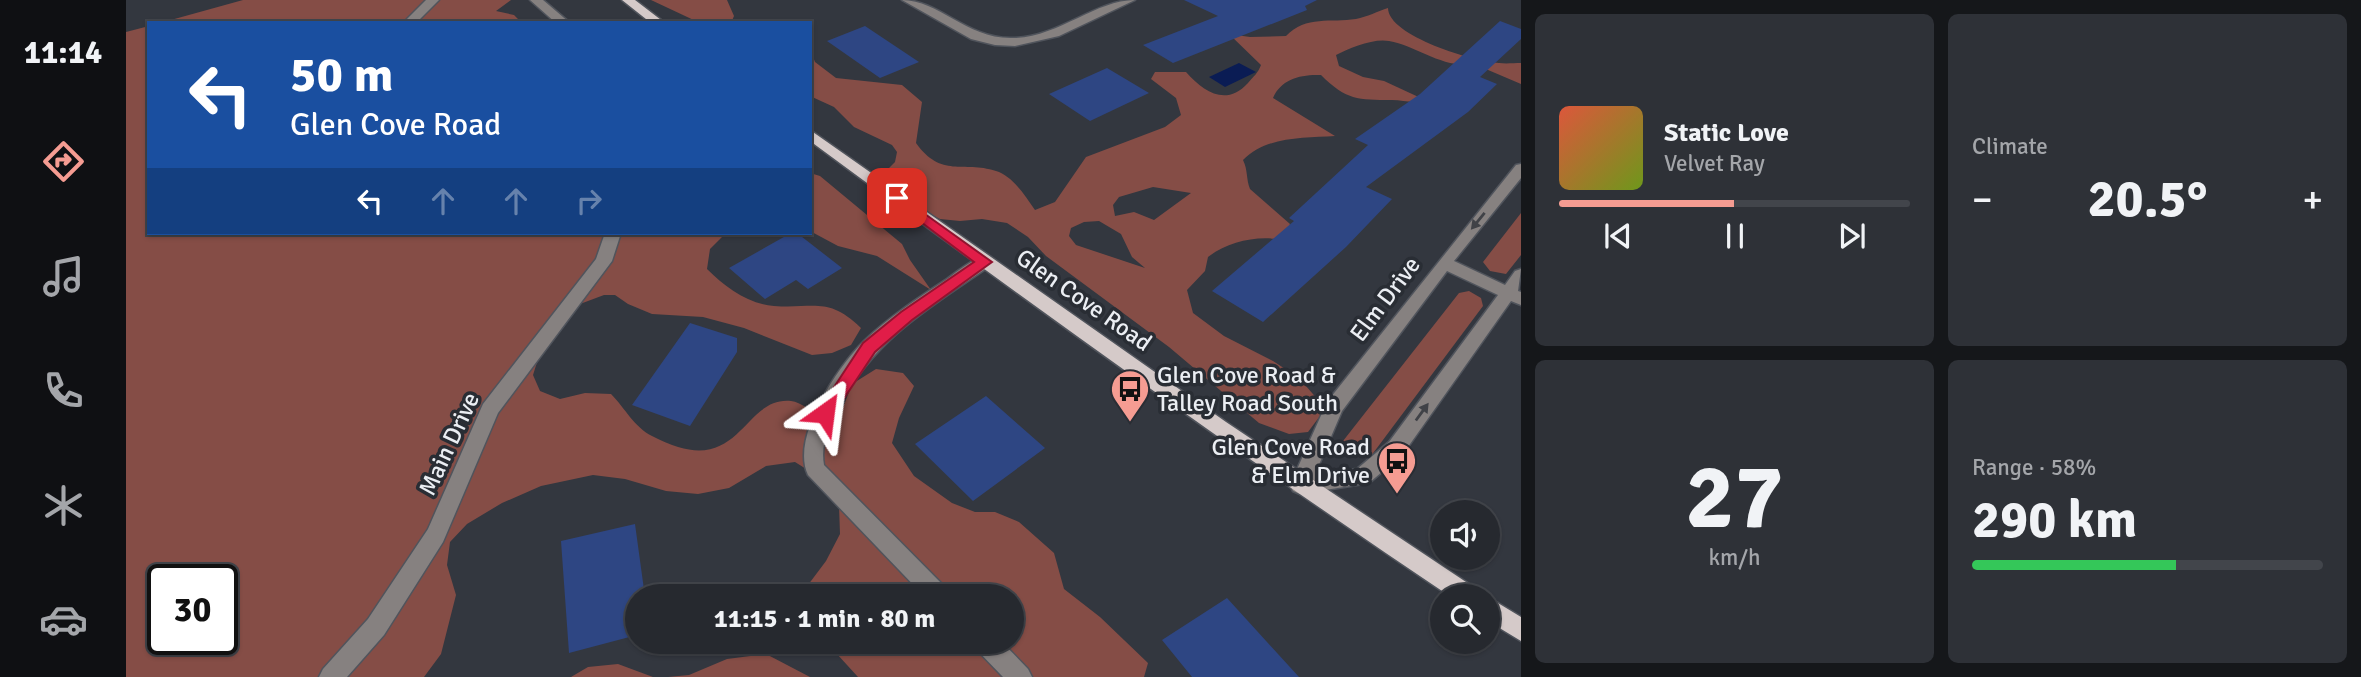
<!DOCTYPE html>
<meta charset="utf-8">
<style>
body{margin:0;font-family:Signika,sans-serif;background:#2e3137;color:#f1f3f6;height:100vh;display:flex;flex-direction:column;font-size:26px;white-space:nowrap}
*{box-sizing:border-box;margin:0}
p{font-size:23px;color:#a4a6aa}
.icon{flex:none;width:38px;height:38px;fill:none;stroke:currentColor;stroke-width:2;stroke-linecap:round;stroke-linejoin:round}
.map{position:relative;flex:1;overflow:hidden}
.details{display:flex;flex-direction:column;gap:14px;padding:14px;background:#15171a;width:840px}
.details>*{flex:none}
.hud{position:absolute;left:21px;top:21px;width:665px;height:214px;border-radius:0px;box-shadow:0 2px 5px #0004,0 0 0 2px #42454b;background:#1a4fa0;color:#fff;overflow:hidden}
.buttons{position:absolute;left:1304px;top:500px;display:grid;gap:14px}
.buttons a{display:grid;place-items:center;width:70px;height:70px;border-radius:50%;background:#26292f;box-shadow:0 2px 5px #0004,0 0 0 2px #42454b;font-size:35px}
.speed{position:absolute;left:21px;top:564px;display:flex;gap:14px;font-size:35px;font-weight:700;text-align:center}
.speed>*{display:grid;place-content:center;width:91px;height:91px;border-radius:50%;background:#26292f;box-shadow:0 2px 5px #0004,0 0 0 2px #42454b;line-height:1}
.speed .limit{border:4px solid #111;border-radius:10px;background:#fff;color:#111}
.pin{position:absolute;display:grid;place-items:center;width:60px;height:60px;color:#fff;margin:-30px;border-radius:14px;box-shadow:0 4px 10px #0006}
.me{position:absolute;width:77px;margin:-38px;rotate:31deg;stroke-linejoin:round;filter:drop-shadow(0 0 5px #0008)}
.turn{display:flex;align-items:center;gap:24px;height:147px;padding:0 28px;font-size:32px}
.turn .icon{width:91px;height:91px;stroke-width:2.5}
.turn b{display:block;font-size:49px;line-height:60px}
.lanes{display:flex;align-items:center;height:66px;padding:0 28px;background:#0003;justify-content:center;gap:35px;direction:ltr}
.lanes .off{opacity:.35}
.big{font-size:52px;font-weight:800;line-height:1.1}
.details .tile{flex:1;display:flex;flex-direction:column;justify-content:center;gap:10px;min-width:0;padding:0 24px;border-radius:10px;background:#2e3137}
.details .dial{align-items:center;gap:0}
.dial b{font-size:91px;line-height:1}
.song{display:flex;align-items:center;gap:21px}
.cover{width:84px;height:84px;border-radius:10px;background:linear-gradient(135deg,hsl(10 70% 55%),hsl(80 70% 35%))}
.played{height:7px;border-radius:4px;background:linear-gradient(90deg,#f59c92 50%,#42454b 50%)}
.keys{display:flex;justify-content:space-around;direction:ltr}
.heat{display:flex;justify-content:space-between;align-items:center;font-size:38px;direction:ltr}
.charge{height:10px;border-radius:5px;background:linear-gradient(90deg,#34c759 58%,#42454b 0)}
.details .tiles{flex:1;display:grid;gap:14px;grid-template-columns:repeat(2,1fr)}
.trip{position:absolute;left:499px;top:584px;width:399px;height:70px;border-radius:35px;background:#26292f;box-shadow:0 2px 5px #0004,0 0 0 2px #42454b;font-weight:800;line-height:70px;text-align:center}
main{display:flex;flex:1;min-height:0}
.tabs{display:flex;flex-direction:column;width:126px;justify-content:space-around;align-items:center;background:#0f1013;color:#a4a6aa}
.tabs .icon{width:49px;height:49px}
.tabs .selected{color:#f59c92}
.tabs b{font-size:32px;color:#f1f3f6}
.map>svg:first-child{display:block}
.green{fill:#854d46;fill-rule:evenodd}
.water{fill:#0a1c54}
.building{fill:#2e4683}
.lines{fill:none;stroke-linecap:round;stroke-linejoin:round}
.minor-casing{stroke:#50545c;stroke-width:3}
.major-casing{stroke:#50545c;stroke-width:3}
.minor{fill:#868180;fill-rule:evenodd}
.major{fill:#d5cac9;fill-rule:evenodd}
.oneway{fill:#404247}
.route{fill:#e11d48;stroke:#92132f;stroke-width:2}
.labels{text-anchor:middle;stroke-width:7;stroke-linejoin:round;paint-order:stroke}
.street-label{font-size:24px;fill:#ebeef3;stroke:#292d34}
.poi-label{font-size:24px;fill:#ebeef3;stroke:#292d34;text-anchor:start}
</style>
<main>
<nav class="tabs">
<b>11:14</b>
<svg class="icon selected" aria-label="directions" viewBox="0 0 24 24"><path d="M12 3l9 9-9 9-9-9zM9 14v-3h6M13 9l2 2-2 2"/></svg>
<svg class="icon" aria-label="music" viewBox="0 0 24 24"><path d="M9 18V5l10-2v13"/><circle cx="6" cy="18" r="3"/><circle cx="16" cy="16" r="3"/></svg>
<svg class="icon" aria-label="phone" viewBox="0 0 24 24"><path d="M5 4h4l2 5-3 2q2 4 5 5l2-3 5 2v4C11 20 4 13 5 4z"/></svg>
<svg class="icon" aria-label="climate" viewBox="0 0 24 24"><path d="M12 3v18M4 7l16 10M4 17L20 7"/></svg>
<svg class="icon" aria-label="car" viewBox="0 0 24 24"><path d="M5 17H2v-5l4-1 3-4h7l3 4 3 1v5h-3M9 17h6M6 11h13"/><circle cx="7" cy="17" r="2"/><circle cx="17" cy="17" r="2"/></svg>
</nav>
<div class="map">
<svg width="1395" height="677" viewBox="0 0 1395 677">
<rect width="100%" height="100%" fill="#33373f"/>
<!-- green -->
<path class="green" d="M117,0H385L370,11L388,15L393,20L389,23H34Z
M525,0H601L608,16L605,23H574Z
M1262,8C1262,36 1349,62 1373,63C1380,64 1388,63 1395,63V84L1348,64C1317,69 1291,46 1263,41C1248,38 1223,48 1210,55L1213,66L1237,77L1258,81L1299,100C1287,104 1278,100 1266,100C1232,100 1220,100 1195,75C1175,74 1155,79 1147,98L1209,136C1178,138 1141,136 1117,160C1122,170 1120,179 1124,189L1164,224L1157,240C1132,235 1103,241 1082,257L1079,271L1061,290L1067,313L1098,336L1147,361L1173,378L1193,401L1194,416L1182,432L1163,434L1133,423L1043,347L920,256L902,237L881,223L856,219L834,221L814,219L792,208L768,183L762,169L769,162L771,152L766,145L728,127L708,107L684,96V49L689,62L710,78L776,85L796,102L790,143C816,179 836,160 870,171C887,176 900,197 909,210L929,202L960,157L1039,127L1055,115L1050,98L1025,79L1029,72H1060C1078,92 1100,107 1122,83C1128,76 1132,73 1135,65L1103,34L1124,37L1160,36C1180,15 1205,23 1230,19C1241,17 1252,11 1262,8ZM1027,187L1065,193L1028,220L1008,212L989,216L987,205L993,197ZM973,221L995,234L1006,257L1019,268L950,245L943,236L945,228L958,222Z
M23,26V233H600L584,249L581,269C599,287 622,304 648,306C688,309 702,296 735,328L725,345L706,353L686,355L618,328L577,317L526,314L502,304L489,295H478L454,304L413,356L407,375L414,391L434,399L459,393L485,394C499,408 508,427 526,436C616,484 614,396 665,401C675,402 689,414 698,419L715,413L726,384L750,369L777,373L788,386L773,418L766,443L788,476L826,503L849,512H869L893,522L928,553L938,589L974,617L1022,663L1018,677H732L700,642H886V597H679V589L700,561L714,534L713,505L685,472L669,462L640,466L603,488L572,494L540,491L499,479L467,475L415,486L376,503L341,524L324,542L321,565L330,595L315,654L298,677H0V32ZM37,579H96V639H37Z
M684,173L694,176L776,244L784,260L805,290L751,256L712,246L684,231Z
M1395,213V255L1380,274L1364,271L1357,262Z
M1343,291L1355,298L1357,306L1245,456C1233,461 1218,454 1217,441L1333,293Z
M640,654L684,677H542L563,675L601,659Z
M492,664L527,677H445L462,667Z"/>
<!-- water -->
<path class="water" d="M1113,63L1130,72L1099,87L1083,77Z"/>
<!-- building -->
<path class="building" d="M1058,0H1191L1179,6L1181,10L1047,63L1017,45L1092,16Z
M1374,21L1395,29V39L1354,77L1371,84L1342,112L1240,187L1266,199L1220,247L1137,322L1086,291L1168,221L1163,218L1242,145L1229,139L1294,94Z
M739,26L793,62L754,78L701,41Z
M981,68L1023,93L964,121L923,94Z
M665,233H671L716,268L682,289L670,280L639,299L603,268Z
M564,323L611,338V352L564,426L506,405Z
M860,396L919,448L847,501L789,444Z
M509,524L519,597H511V635L443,653L435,541Z
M1101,598L1173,677H1066L1036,640Z"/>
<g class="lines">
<!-- minor casing -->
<g class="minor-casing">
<path id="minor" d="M300,0H313L290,23H277Z
M404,0H417L444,23H430Z
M776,0C813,0 841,39 886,38C932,38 969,0 1009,0L933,36L889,46L869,45L845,39Z
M1395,164V178L1328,261L1379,285L1389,271L1395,269L1392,291L1395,292V305L1385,301L1277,454L1243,483L1174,494L1167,491L1164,485L1201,402L1390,165ZM1321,271L1372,295L1263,442L1231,469L1189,474L1216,411Z
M479,233H495L486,261L372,413L317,542L258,635L221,677H193L197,669L242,619L302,529L357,404L470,259Z
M858,256L866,262L864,266C804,307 750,338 714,404C704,423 694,443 698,465L822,590L825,597H799L682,475C664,438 712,366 738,341C763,317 792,298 821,279C832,271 845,260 858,256Z
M848,642H876L902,669L906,677H877L851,650Z"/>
</g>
<!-- major casing -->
<g class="major-casing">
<path id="major" d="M496,0H509L539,23H525Z
M684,130L1100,422L1352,590L1355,597H1325C1107,451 895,297 684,141Z
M1362,597L1395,617V641L1362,621Z"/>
</g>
<!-- minor -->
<use href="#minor" class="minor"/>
<!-- major -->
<use href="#major" class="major"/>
</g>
<!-- one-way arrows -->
<defs><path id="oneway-solid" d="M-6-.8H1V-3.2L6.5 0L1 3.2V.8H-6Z" transform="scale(1.75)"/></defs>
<g class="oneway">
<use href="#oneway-solid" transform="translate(1352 221) rotate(129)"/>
<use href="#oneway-solid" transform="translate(1296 412) rotate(-54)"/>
</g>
<!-- route -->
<path class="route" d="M771,194L866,262L786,320L749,352L705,418H693L691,413L737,343L775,312L848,262L767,201V195Z"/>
<!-- icons -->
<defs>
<g id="bus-pin" transform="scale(2.0125)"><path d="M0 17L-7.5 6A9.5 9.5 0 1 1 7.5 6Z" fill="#f59c92" stroke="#292d34"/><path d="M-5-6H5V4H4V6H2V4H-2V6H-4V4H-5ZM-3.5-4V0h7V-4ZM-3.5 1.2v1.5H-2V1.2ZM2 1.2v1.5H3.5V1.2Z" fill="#111"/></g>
</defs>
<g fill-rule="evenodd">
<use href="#bus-pin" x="1004" y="389"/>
<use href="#bus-pin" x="1271" y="461"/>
</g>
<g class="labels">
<!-- street labels -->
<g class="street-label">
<text transform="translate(1259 299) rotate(-53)" y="8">Elm Drive</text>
<text transform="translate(958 300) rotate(35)" y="8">Glen Cove Road</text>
<text transform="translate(323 444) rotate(-65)" y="8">Main Drive</text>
</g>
<!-- poi labels -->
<g class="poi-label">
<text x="1031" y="383">Glen Cove Road &amp;<tspan x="1031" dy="28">Talley Road South</tspan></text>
<text x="1244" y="455" text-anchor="end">Glen Cove Road<tspan x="1244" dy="28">&amp; Elm Drive</tspan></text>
</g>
</g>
</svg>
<div class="buttons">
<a><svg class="icon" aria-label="sound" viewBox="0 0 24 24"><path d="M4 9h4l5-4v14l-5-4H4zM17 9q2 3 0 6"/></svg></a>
<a><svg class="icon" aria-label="search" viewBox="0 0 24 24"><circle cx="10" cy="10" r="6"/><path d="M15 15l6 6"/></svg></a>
</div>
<div class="speed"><div class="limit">30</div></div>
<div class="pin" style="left:771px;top:198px;background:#d93025"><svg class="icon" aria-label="arrive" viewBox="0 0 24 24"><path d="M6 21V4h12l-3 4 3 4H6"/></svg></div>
<svg class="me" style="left:699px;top:413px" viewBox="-20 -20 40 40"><path d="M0-17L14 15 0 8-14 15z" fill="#e11d48" stroke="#fff" stroke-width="4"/></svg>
<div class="trip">11:15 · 1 min · 80 m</div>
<div class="hud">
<div class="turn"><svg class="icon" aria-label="left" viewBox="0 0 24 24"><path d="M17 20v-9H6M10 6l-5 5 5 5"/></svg><div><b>50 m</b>Glen Cove Road</div></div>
<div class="lanes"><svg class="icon" aria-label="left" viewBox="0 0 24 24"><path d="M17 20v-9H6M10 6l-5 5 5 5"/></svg><svg class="icon off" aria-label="ahead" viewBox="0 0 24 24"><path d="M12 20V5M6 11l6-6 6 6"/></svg><svg class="icon off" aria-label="ahead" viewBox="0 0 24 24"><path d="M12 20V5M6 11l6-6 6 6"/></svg><svg class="icon off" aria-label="right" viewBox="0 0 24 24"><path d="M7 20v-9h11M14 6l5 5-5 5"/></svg></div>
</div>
</div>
<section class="details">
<div class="tiles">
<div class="tile">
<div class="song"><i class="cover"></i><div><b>Static Love</b><p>Velvet Ray</p></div></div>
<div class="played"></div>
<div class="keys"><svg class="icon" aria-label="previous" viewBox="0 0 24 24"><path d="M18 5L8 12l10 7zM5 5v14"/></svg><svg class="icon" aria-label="pause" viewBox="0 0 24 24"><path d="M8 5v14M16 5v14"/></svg><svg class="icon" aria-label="next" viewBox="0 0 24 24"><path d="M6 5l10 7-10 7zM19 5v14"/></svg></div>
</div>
<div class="tile"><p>Climate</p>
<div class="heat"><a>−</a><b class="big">20.5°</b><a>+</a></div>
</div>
<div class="tile dial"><b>27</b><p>km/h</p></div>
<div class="tile"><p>Range · 58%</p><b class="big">290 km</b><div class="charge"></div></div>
</div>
</section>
</main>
